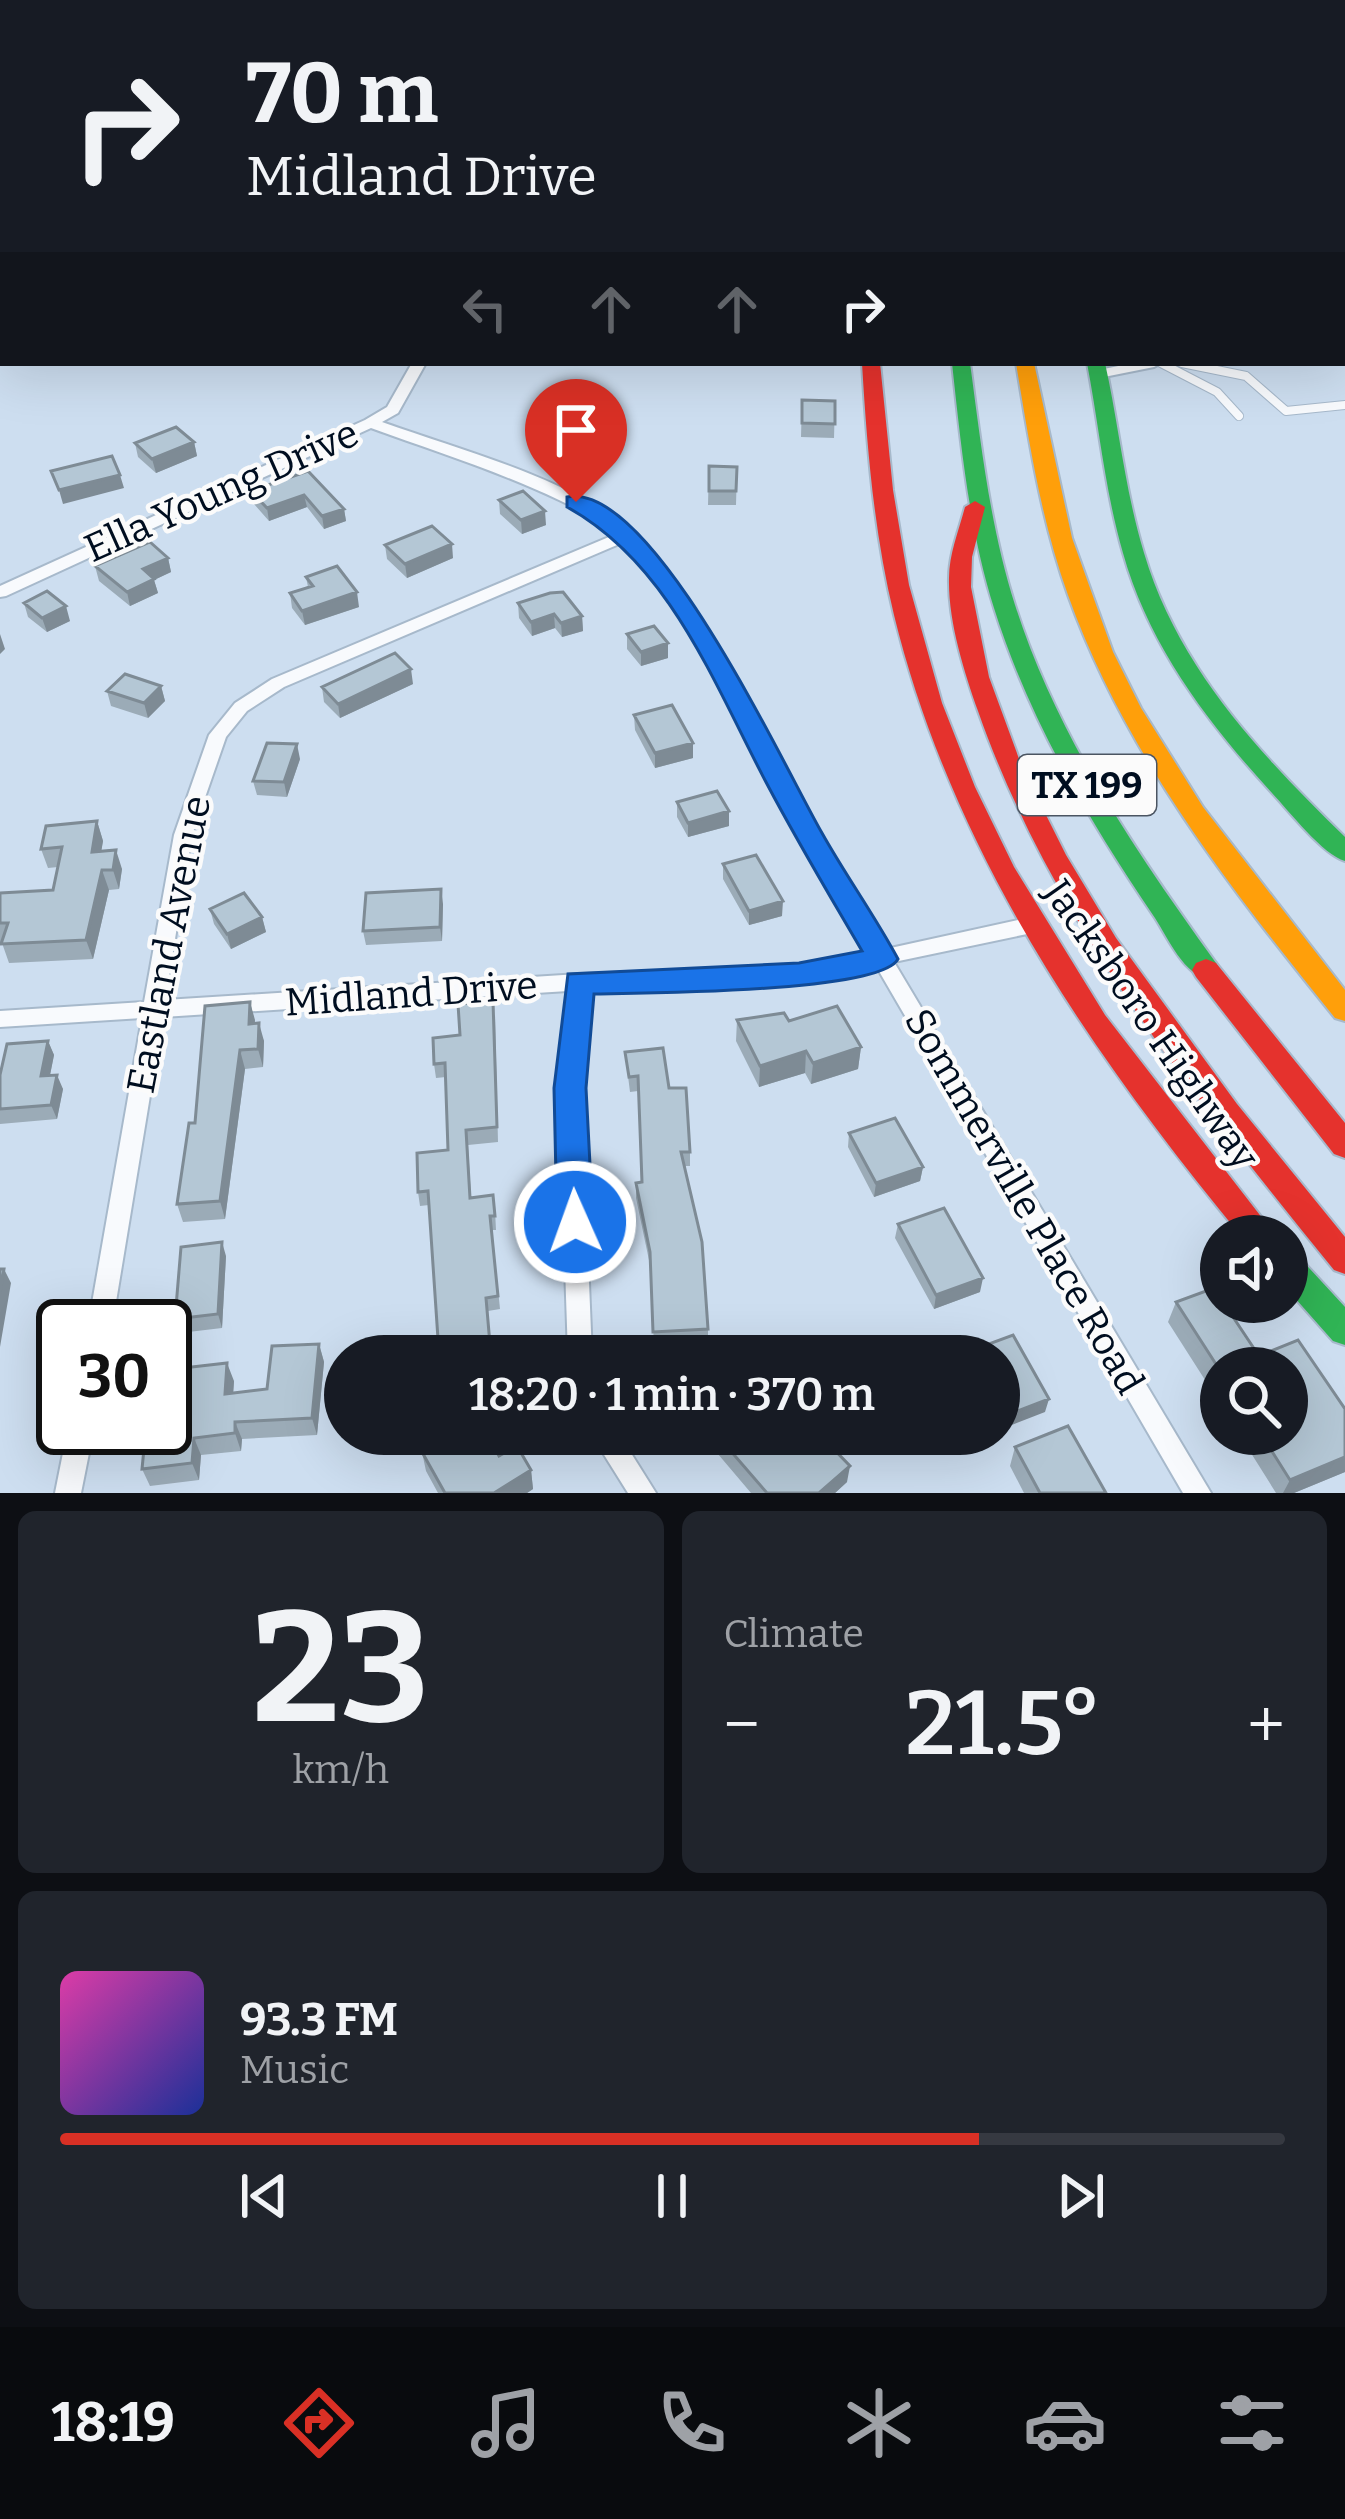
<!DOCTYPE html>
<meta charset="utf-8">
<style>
body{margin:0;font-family:Bitter,serif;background:#20242c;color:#f1f3f6;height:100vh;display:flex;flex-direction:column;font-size:45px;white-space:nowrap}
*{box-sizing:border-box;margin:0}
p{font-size:39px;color:#9ea1a6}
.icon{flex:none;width:66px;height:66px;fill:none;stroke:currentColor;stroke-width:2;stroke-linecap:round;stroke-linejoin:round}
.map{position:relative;height:1493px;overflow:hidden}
.side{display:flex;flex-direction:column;gap:18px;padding:18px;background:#0d0f14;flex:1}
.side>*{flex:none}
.banner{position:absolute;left:0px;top:0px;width:1347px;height:366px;box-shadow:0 12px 48px #0002;background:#171b24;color:#f1f3f6;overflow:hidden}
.tools{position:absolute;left:1200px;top:1215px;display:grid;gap:24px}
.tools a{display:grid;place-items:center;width:108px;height:108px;border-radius:50%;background:#171b24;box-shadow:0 12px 48px #0002;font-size:60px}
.speed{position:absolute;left:36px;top:1299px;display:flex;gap:24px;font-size:60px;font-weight:700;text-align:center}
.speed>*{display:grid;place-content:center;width:156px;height:156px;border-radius:50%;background:#171b24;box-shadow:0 12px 48px #0002;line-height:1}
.speed .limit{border:6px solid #111;border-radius:18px;background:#fff;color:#111}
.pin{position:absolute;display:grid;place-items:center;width:102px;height:102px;color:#fff;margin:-123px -51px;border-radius:50% 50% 50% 0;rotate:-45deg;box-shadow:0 0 12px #0007}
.pin .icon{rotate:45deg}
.me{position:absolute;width:132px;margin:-66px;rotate:358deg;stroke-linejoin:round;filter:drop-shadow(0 0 9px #0008)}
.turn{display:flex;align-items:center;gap:42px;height:252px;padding:0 48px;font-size:54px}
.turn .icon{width:156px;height:156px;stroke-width:2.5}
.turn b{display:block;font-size:84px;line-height:102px}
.lanes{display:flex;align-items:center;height:114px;padding:0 48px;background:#0003;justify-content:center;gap:60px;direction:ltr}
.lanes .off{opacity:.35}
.big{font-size:90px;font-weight:600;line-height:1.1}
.side .widget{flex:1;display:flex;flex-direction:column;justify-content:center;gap:18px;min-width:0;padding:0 42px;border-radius:18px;background:#20242c}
.side .dial{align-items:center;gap:0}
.dial b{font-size:156px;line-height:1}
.song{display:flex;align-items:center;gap:36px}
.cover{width:144px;height:144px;border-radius:18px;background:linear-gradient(135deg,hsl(320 70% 55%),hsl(230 70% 35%))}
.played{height:12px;border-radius:6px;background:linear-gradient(90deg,#d93025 75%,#363941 75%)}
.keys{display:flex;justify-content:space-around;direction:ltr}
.heat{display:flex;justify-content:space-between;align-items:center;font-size:66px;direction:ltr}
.side .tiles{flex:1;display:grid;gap:18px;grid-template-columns:1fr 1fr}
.widget:last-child{grid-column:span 2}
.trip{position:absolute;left:324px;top:1335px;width:696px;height:120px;border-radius:60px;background:#171b24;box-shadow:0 12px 48px #0002;font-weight:600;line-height:120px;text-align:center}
.menu{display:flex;height:192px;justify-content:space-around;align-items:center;background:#090b0e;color:#9ea1a6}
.menu .icon{width:84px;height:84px}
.menu .current{color:#d93025}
.menu b{font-size:54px;color:#f1f3f6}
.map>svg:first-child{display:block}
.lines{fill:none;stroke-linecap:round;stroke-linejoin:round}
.lane-casing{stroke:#a7b9cb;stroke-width:10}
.street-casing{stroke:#a7b9cb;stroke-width:4}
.fast-casing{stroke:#a7b9cb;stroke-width:4}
.slow-casing{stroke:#a7b9cb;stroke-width:4}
.jam-casing{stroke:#a7b9cb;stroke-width:4}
.path{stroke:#d1d6dc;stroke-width:3;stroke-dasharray:6 6;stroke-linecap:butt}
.lane{stroke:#f8fafd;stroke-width:8}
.street{fill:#f8fafd;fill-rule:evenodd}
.fast{fill:#30b455;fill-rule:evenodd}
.slow{fill:#ff9f0a;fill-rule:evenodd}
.jam{fill:#e5322d;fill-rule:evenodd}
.wall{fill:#9babb7}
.shaded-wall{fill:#7e8b95}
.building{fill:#b4c7d5;stroke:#7e8b95;stroke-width:3}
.route{fill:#1a73e8;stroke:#114b97;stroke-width:3}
.labels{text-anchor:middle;stroke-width:9;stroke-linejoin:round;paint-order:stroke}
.shield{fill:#fbfbfb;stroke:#4b5562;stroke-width:3}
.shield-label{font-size:36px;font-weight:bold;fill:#000e20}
.street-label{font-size:39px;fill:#000e20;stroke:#fbfbfb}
</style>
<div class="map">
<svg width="1345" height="1493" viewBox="0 0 1345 1493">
<rect width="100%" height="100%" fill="#cddef0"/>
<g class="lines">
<!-- lane casing -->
<g class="lane-casing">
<path id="lane" d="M1161,363L1217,392L1239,416
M1182,363L1246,376L1286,411L1345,405"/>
</g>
<!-- street casing -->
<g class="street-casing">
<path id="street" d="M147,0H160L164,3H151Z
M215,0H225L226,3H216Z
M389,0H399L398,3H388Z
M1094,0H1104L1106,3H1096Z
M0,58L3,59V66L0,65Z
M0,110H3V117H0Z
M0,165H3V175L0,176Z
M412,363H426L398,413L382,422C460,450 548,472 617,519C683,564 750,709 790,783C820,839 853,894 886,949L1032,917L1039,920L1042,925L1039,930L1032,933L894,962L1211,1493H1183L876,966L799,983L589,990L581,1087L592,1356H568L559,1087L568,991L163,1017L112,1326H88L142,1018L0,1027V1011L144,1002L174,835L209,735L235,703L272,679L616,534C601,519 578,509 559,500C498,471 434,451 371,428L6,596L0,597V586L365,420L387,407ZM624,542C682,602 717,679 755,752C791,820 829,886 867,952L799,967L579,974L165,1000L192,835L226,737L247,711L284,687Z
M1133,363H1161L1154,367L1099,378L1092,374L1094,371Z
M68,1428H94L81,1493H55Z
M591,1434H619L656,1493H628Z"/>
</g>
<!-- fast casing -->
<g class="fast-casing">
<path id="fast" d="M907,0H921L922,3H908Z
M1005,0H1019L1020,3H1006Z
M952,363H970C981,444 990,527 1015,605C1057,737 1136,852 1216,963L1220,970L1216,977C1189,986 1168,938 1155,918C1090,822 1029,720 994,608C969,529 961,445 952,363Z
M1087,363H1105C1119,426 1125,491 1144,553C1178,668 1261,755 1345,837V861C1323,855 1289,811 1272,793C1208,723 1149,646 1123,553C1105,491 1099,426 1087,363Z
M1287,1252L1298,1256L1345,1307V1345L1333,1341L1287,1289Z"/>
</g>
<!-- slow casing -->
<g class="slow-casing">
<path id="slow" d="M846,0H860V3H846Z
M1016,363H1034L1072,538L1113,652L1141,708L1203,807L1345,990V1021L1335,1018C1230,888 1125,754 1068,595C1041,520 1029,441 1016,363Z"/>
</g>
<!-- jam casing -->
<g class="jam-casing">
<path id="jam" d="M951,0H965L966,3H952Z
M862,363H880L893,490L909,585L942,703L975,787L1014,867L1105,1015L1276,1236H1241C1089,1051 952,851 894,615C874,533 867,447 862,363Z
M975,501L985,507L972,557L971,587L989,677L1022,767L1066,855L1116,938L1237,1104L1345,1237V1274L1334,1270C1195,1098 1052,922 978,711C964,671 948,621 949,578C949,554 959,530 965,507Z
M1206,959L1216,963L1345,1123V1158L1334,1154L1196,977L1192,970L1196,963Z"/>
</g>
<!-- path -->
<path class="path" d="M1261,0L1271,3"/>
<!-- lane -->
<use href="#lane" class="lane"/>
<!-- street -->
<use href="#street" class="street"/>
<!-- fast -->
<use href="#fast" class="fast"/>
<!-- slow -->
<use href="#slow" class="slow"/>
<!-- jam -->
<use href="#jam" class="jam"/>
</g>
<!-- wall -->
<path class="wall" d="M802,400L835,401L834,438L801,437Z
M194,442L197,456L156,473L138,457L135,443Z
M709,466L737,467L736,505H708Z
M308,471L344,509L346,521L324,529L307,507L269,521L254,504L251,491Z
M499,500L546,525L522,534L500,514Z
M385,545L453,558L407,578L387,559Z
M168,558L171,572L154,580L158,593L130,606L99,581L95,566Z
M306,577L359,607L305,625L292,608L290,593L308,587Z
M24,603L70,621L47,632L28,617Z
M518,603L582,616L583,631L562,637L555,628L532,636L519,618Z
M627,634L668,643V658L641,666L627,649Z
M413,684L340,718L324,702L322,687Z
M161,686L165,701L148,718L111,706L107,691Z
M634,715L693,758L655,768L635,730Z
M300,759L287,797L257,795L253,781Z
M677,802L729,826L688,837L677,817Z
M97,821L103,841L101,851L122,869L119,889L109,890L93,959L9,963L2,943H0V893L53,890L58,867L48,868L41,849Z
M723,864L782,916L749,925L723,879Z
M443,904L442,941L366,945L363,931Z
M210,909L262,917L266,932L231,949L214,924Z
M250,1002L255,1023L264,1041L263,1067L245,1069L225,1219L183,1222L177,1204L195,1123Z
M495,1015L498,1142L468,1145L471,1198L495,1210L496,1230H492L500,1309L488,1311L438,1339L429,1205L420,1206L418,1192L448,1150L446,1077L436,1078L434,1064L460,1035Z
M737,1020L789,1021L861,1047L858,1069L811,1084L805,1073L759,1087L736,1041Z
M48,1041L54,1055L50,1075L63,1089L57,1119L0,1124V1075Z
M625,1052L669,1088L690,1152V1166H684L708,1329V1343L654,1345L650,1265L636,1198V1183L641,1182L638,1091L630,1092Z
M849,1133L923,1167L920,1181L874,1197L848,1147Z
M898,1224L980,1292L934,1309L895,1238Z
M226,1256L222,1328L180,1333L175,1319Z
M1176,1302L1259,1356L1345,1472L1294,1493H1276L1239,1434H1287L1221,1368V1405L1168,1322Z
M319,1344L324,1362L317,1435L242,1439L241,1451L201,1455L199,1480L150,1486L142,1469L234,1381L233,1393L267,1389Z
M701,1434H819L847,1482L835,1493H751Z
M1015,1447L1106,1493H1024L1010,1466Z
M422,1452L499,1456L531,1470L533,1489L527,1493H438L426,1471Z"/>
<!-- shaded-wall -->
<path class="shaded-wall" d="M194,442L197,456L156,473L152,459Z
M120,475L124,488L63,504L59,490Z
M304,495L307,507L269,521L267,508Z
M344,509L346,521L324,529L322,516Z
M545,511L546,525L522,534L521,520Z
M452,544L453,558L407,578L405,564Z
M168,558L171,572L154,580L158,593L130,606L127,592L143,569Z
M357,592L359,607L305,625L302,611Z
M66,606L70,621L47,632L42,618Z
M554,614L555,628L532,636L531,622Z
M582,616L583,631L562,637L561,623Z
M0,634L5,649L0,654Z
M668,643V658L641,666V652Z
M411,669L413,684L340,718L338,704Z
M161,686L165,701L148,718L144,703Z
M693,743V758L655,768V753Z
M297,744L300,759L287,797L284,782Z
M729,811V826L688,837V823Z
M97,821L103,841L98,871L92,852Z
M116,850L122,869L119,889L113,870Z
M102,870L109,890L93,959L86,940Z
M441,889L443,904L442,941L440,927Z
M783,901L782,916L749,925V911Z
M262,917L266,932L231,949L227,934Z
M250,1002L255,1020L253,1042L249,1024Z
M259,1023L264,1041L263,1067L258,1049Z
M48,1041L54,1055L47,1090L41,1076Z
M861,1047L858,1069L811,1084L813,1063Z
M240,1050L245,1069L225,1219L220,1201Z
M806,1051L805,1073L759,1087L760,1066Z
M57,1075L63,1089L57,1119L51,1105Z
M923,1167L920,1181L874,1197L876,1183Z
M222,1242L226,1256L222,1328L218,1314Z
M4,1269L11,1283L0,1347V1293Z
M983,1278L980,1292L934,1309L936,1295Z
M319,1344L324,1362L317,1435L312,1418Z
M227,1363L234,1381L232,1412L225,1394Z
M1049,1399L1045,1412L999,1430L1002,1417Z
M235,1422L242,1439L241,1451L235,1433Z
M194,1438L201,1455L199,1480L192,1463Z
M1345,1457V1472L1294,1493H1283L1290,1480Z
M850,1466L847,1482L835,1493H819Z
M531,1470L533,1489L527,1493H494Z"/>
<!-- building -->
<path class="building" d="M423,0H449V3H423Z
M3,273V296L0,282V274Z
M802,400L835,401V424L802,423Z
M176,427L194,442L152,459L135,443Z
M112,456L120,475L59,490L51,471Z
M709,466L737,467L736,491H709Z
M308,471L344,509L322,516L304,495L267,508L251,491Z
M523,491L545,511L521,520L499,500Z
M432,526L452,544L405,564L385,545Z
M150,542L168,558L143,569L154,579L127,592L95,566Z
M337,566L357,592L302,611L290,593L313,586L306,577Z
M47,591L66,606L42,618L24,603Z
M563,592L582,616L561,623L554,614L531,622L518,603L550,593Z
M654,626L668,643L641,652L627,634Z
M395,653L411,669L338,704L322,687Z
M125,674L161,686L144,703L107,691Z
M672,705L693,743L655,753L634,715Z
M267,743L297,744L284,782L253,781Z
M717,791L729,811L688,823L677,802Z
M97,821L92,852L116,850L113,870H102L86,940L1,944L8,923H0V893L53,890L62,847L41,849L46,826Z
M756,855L783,901L749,911L723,864Z
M441,889L440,927L363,931L366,893Z
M244,893L262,917L227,934L210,909Z
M493,1001L497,1127L466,1130L470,1198L493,1195L495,1216H490L498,1296L486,1298L491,1356H432L431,1340L438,1339L428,1191L418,1192L417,1153L448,1150L445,1063L434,1064L433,1038L460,1035L458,1004Z
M250,1002L249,1024L259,1023L258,1049L240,1050L220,1201L177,1204L189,1123H195L205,1006Z
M837,1006L861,1047L813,1063L806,1051L760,1066L737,1020L784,1013L789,1021Z
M48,1041L41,1076L57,1075L51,1105L0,1109V1075L7,1044Z
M663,1048L669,1088H686L690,1152H681L702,1242L708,1329L653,1332L650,1252L636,1183L642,1182L638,1076L629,1077L625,1052Z
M895,1118L923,1167L876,1183L849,1133Z
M944,1208L983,1278L936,1295L898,1224Z
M222,1242L218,1314L175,1319L181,1247Z
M0,1269H4L0,1293Z
M1214,1288L1221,1298V1302H1223L1259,1356L1298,1340L1345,1409V1457L1290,1480L1261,1434H1287V1368H1221V1372L1176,1302Z
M1013,1335L1049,1399L1002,1417L999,1411V1356H969L967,1352Z
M722,1342L736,1356H705Z
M319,1344L312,1418L235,1422V1433L194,1438L192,1463L142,1469L146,1428H165V1370L227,1363L225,1394L267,1389L272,1346Z
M1068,1426L1106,1493H1040L1015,1447Z
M452,1434H487L499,1456L517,1446L531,1470L494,1493H445L422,1452Z
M716,1434H819L850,1466L819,1493H767Z"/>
<!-- route -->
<path class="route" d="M567,497C652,480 785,769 822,833C846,876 875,916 898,959C880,993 640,993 594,994L586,1088L593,1222L588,1233L575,1237L563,1233L557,1222L554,1088L568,974L799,963L862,951C830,896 797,841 767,784C714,684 670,564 567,507Z"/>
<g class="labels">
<!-- shield labels -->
<rect class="shield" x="1018" y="755" width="138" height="60" rx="9"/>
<g class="shield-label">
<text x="1087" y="798">TX 199</text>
</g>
<!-- street labels -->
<g class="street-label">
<text transform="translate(221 490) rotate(-24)" y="14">Ella Young Drive</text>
<text transform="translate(168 944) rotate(-79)" y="14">Eastland Avenue</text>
<text transform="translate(411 993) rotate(-4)" y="14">Midland Drive</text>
<text transform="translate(1152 1024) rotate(55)" y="14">Jacksboro Highway</text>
<text transform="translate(1025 1201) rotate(60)" y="14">Sommerville Place Road</text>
</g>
</g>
</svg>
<div class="tools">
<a><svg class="icon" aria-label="sound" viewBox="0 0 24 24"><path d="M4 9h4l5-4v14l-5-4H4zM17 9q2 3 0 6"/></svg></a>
<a><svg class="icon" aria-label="search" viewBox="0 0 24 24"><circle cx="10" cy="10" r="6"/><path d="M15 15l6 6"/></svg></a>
</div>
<div class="speed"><div class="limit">30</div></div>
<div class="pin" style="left:576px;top:502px;background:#d93025"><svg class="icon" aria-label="arrive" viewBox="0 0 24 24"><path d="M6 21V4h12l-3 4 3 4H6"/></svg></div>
<svg class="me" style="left:575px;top:1222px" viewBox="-20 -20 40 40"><circle r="17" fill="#1a73e8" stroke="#fff" stroke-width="3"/><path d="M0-11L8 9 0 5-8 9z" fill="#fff"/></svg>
<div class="trip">18:20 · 1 min · 370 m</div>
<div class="banner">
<div class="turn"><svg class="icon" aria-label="right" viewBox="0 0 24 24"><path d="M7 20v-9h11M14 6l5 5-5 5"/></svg><div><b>70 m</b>Midland Drive</div></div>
<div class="lanes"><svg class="icon off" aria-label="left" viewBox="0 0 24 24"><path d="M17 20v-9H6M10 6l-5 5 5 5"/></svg><svg class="icon off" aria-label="ahead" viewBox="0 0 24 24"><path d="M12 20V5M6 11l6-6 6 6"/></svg><svg class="icon off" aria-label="ahead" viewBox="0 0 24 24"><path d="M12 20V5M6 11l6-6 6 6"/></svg><svg class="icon" aria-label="right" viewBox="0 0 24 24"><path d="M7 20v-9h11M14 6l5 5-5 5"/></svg></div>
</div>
</div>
<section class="side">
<div class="tiles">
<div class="widget dial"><b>23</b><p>km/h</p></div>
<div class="widget"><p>Climate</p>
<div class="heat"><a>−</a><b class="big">21.5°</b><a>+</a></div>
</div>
<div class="widget">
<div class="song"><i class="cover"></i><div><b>93.3 FM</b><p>Music</p></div></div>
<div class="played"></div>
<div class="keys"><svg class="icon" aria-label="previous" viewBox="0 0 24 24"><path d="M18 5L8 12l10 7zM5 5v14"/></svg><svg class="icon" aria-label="pause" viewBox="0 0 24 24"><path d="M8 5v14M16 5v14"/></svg><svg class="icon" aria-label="next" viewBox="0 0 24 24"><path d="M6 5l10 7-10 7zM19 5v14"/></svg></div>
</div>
</div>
</section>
<nav class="menu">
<b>18:19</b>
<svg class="icon current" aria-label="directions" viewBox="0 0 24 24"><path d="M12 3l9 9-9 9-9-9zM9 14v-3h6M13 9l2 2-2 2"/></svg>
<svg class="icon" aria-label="music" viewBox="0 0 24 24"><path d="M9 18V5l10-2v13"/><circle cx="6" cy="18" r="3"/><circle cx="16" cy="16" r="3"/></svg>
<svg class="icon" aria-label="phone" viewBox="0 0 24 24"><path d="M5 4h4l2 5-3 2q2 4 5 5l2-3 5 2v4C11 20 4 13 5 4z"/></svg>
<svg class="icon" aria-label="climate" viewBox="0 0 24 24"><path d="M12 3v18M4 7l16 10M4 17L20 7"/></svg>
<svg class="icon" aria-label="car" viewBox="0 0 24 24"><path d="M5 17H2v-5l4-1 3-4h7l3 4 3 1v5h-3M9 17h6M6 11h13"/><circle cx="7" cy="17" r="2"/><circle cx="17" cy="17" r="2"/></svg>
<svg class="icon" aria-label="filters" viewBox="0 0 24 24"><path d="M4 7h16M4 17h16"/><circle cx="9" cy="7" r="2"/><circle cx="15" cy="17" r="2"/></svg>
</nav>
